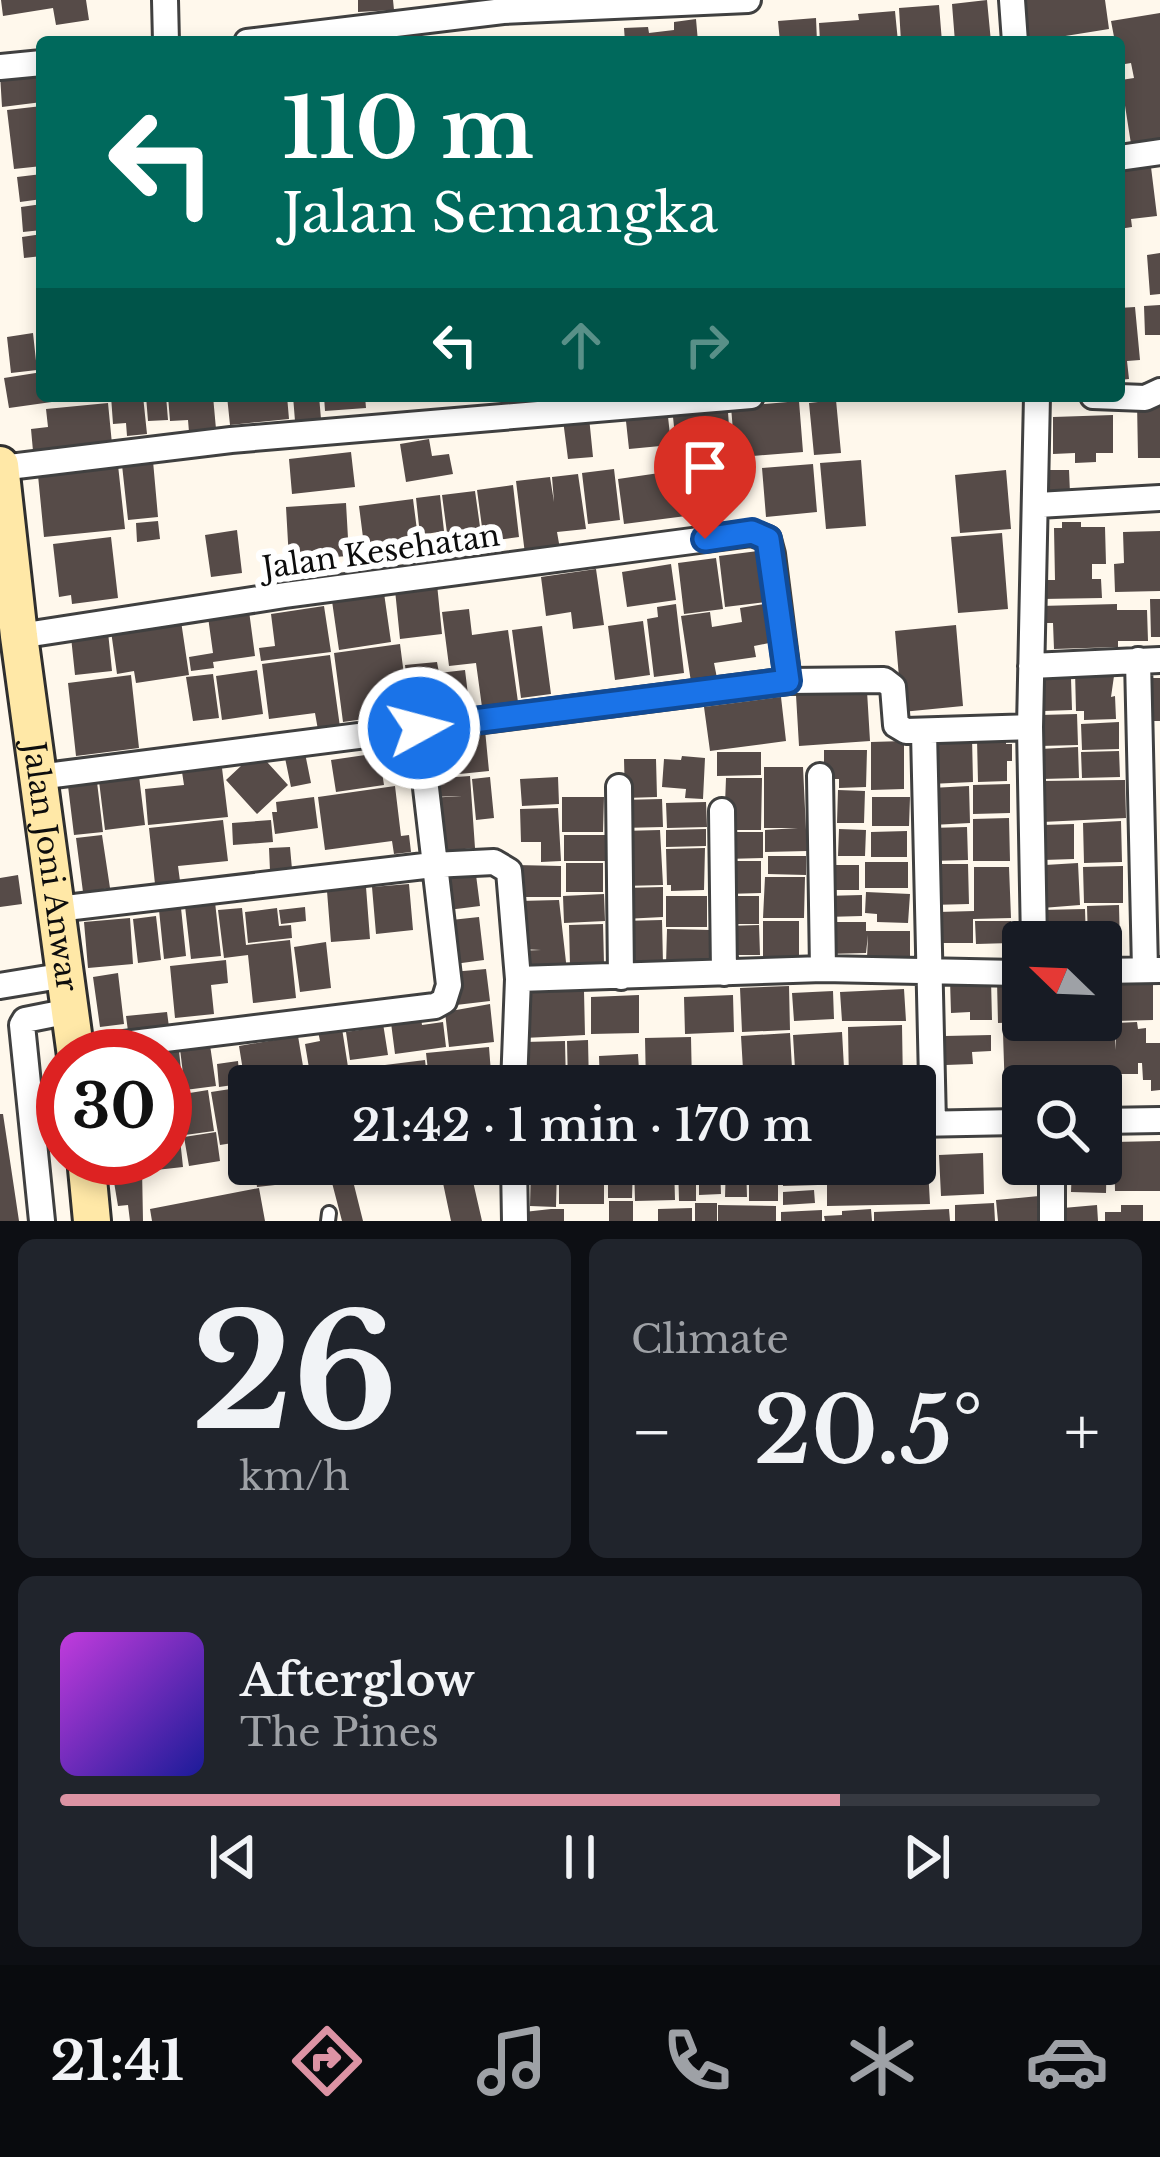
<!DOCTYPE html>
<meta charset="utf-8">
<style>
body{margin:0;font-family:"Libre Baskerville",serif;background:#20242c;color:#f1f3f6;height:100vh;display:flex;flex-direction:column;font-size:45px;white-space:nowrap}
*{box-sizing:border-box;margin:0}
p{font-size:39px;color:#9ea1a6}
.icon{flex:none;width:66px;height:66px;fill:none;stroke:currentColor;stroke-width:2;stroke-linecap:round;stroke-linejoin:round}
.map{position:relative;height:1221px;overflow:hidden}
.side{display:flex;flex-direction:column;gap:18px;padding:18px;background:#0d0f14;flex:1}
.side>*{flex:none}
.hud{position:absolute;left:36px;top:36px;width:1089px;height:366px;border-radius:12px;box-shadow:0 6px 18px #0003;background:#00695c;color:#fff;overflow:hidden}
.needle{width:78px;rotate:293deg}
.controls{position:absolute;left:1002px;top:921px;display:grid;gap:24px}
.controls a{display:grid;place-items:center;width:120px;height:120px;border-radius:12px;background:#171b24;box-shadow:0 6px 18px #0003;font-size:60px}
.speed{position:absolute;left:36px;top:1029px;display:flex;gap:24px;font-size:60px;font-weight:700;text-align:center}
.speed>*{display:grid;place-content:center;width:156px;height:156px;border-radius:50%;background:#171b24;box-shadow:0 6px 18px #0003;line-height:1}
.speed .limit{border:18px solid #d22;background:#fff;color:#111}
.pin{position:absolute;display:grid;place-items:center;width:102px;height:102px;color:#fff;margin:-123px -51px;border-radius:50% 50% 50% 0;rotate:-45deg;box-shadow:0 0 12px #0007}
.pin .icon{rotate:45deg}
.me{position:absolute;width:132px;margin:-66px;rotate:83deg;stroke-linejoin:round;filter:drop-shadow(0 0 9px #0008)}
.turn{display:flex;align-items:center;gap:42px;height:252px;padding:0 48px;font-size:54px}
.turn .icon{width:156px;height:156px;stroke-width:2.5}
.turn b{display:block;font-size:84px;line-height:102px}
.lanes{display:flex;align-items:center;height:114px;padding:0 48px;background:#0003;justify-content:center;gap:60px;direction:ltr}
.lanes .off{opacity:.35}
.big{font-size:90px;font-weight:600;line-height:1.1}
.side .card{flex:1;display:flex;flex-direction:column;justify-content:center;gap:18px;min-width:0;padding:0 42px;border-radius:18px;background:#20242c}
.side .dial{align-items:center;gap:0}
.dial b{font-size:156px;line-height:1}
.song{display:flex;align-items:center;gap:36px}
.cover{width:144px;height:144px;border-radius:18px;background:linear-gradient(135deg,hsl(290 70% 55%),hsl(240 70% 35%))}
.played{height:12px;border-radius:6px;background:linear-gradient(90deg,#dc93a4 75%,#363941 75%)}
.keys{display:flex;justify-content:space-around;direction:ltr}
.heat{display:flex;justify-content:space-between;align-items:center;font-size:66px;direction:ltr}
.side .tiles{flex:1;display:grid;gap:18px;grid-template-columns:1fr 1fr}
.card:last-child{grid-column:span 2}
.trip{position:absolute;left:228px;top:1065px;width:708px;height:120px;border-radius:12px;background:#171b24;box-shadow:0 6px 18px #0003;font-weight:600;line-height:120px;text-align:center}
.tab-bar{display:flex;height:192px;justify-content:space-around;align-items:center;background:#090b0e;color:#9ea1a6}
.tab-bar .icon{width:84px;height:84px}
.tab-bar .on{color:#dc93a4}
.tab-bar b{font-size:54px;color:#f1f3f6}
.map>svg:first-child{display:block}
.building{fill:#564b48}
.lines{fill:none;stroke-linecap:round;stroke-linejoin:round}
.service-casing{stroke:#404040;stroke-width:18}
.minor-casing{stroke:#404040;stroke-width:30}
.secondary-casing{stroke:#2f2f2f;stroke-width:42}
.service{stroke:#fff;stroke-width:12}
.minor{stroke:#fff;stroke-width:24}
.secondary{stroke:#ffe8a7;stroke-width:36}
.route-casing{stroke:#114b97;stroke-width:30}
.route{stroke:#1a73e8;stroke-width:21}
.labels{text-anchor:middle;stroke-width:12;stroke-linejoin:round;paint-order:stroke}
.street-label{font-size:30px;fill:#0d0d0d;stroke:#fff}
</style>
<div class="map">
<svg width="1160" height="1221" viewBox="0 0 1160 1221">
<rect width="100%" height="100%" fill="#fff8ec"/>
<!-- building -->
<path class="building" d="M1,0H86L89,20L56,25L53,8L3,16Z
M358,0H393L394,10L358,12Z
M987,0L991,42H955L952,4Z
M1022,0H1105L1109,29L1028,42Z
M939,5L942,42H901L899,8Z
M895,11L898,42H820L819,23L859,20L858,14Z
M1160,13V139L1131,144L1121,80L1134,78L1131,63L1119,65V42H1115L1111,21Z
M816,18L817,42H780L778,21Z
M696,19L698,42H625L624,28L648,27L649,33L674,30V22Z
M42,69V102L2,107L0,74Z
M42,106V166L14,169L7,110Z
M1151,167L1157,216L1131,219L1132,227L1119,229V171Z
M42,174V199L20,202L17,177Z
M42,204V230L23,232L21,207Z
M42,234V256L24,258L22,237Z
M1160,253V294L1150,295L1147,255Z
M1160,305V335H1145L1144,306Z
M1135,307L1140,360L1127,361L1129,379L1119,380V308Z
M33,333L37,370L11,373L7,337Z
M42,372V396L73,399L9,408L4,378Z
M111,396H143L147,434L127,436L126,423L113,424Z
M146,396H166L168,420L148,421Z
M168,396H213L216,429L189,432L188,420L170,421Z
M227,396H287L289,419L230,425Z
M293,396H319L321,419L295,421Z
M324,396H365L366,408L325,411Z
M836,400L841,453L814,455L809,403Z
M799,401L803,452L753,456L754,464L736,466L731,407Z
M1137,402H1160V458H1138Z
M108,403L112,444L33,451L31,429L48,427L46,409Z
M667,407L671,445L629,449L625,412Z
M728,412L730,441L676,445L673,417Z
M1113,415V453H1096V462L1075,463V453L1053,454V417Z
M589,417L593,457L568,459L563,420Z
M429,439L432,456L449,454L453,474L406,482L400,444Z
M351,452L355,487L292,494L289,459Z
M117,456L125,529L44,537L37,465Z
M861,460L866,526L826,529L820,463Z
M153,461L158,517L128,520L122,465Z
M813,464L817,512L766,517L762,468Z
M614,469L620,520L588,524L582,473Z
M680,470L686,516L624,524L618,479Z
M1006,470L1011,529L960,533L955,475Z
M1047,470H1069L1070,493H1048Z
M578,474L586,529L557,532L560,549L525,554L516,481L550,477L554,502L552,477Z
M513,485L519,537L484,542L477,490Z
M475,491L482,541L465,543L467,561L451,563L442,495Z
M440,495L444,531L420,535L416,498Z
M413,499L419,546L365,553L359,506Z
M346,503L349,556L289,560L286,507Z
M158,521L160,539L137,542L136,523Z
M1062,522H1081V527H1105L1106,564H1092V579H1101L1102,598L1042,599V580H1055L1054,528H1062Z
M237,530L242,573L211,577L205,535Z
M1160,531V591L1115,592L1114,564L1124,563L1123,532Z
M1002,533L1008,609L958,613L951,537Z
M111,537L118,598L72,604L71,595L59,597L53,544Z
M758,551L765,602L725,607L719,556Z
M716,558L723,609L684,614L678,563Z
M671,564L676,600L627,607L622,572Z
M596,569L604,625L573,629L571,612L546,616L541,577Z
M437,584L442,634L400,639L395,590Z
M384,593L391,642L339,650L332,601Z
M1150,599H1160V637H1151Z
M676,604L684,673L654,677L647,619L658,617L657,607Z
M764,604L769,643L754,646L756,657L714,663L717,678L691,682L681,616L710,612L712,627L742,622L740,608Z
M1117,604V610H1147L1148,641H1118V647L1054,649L1053,623H1040V606Z
M324,606L331,652L261,661L259,648L275,646L271,614Z
M469,609L472,635L508,630L518,702L482,707L476,663L449,666L442,612Z
M249,611L255,656L213,662L214,668L191,671L189,657L213,653L208,617Z
M181,621L189,675L136,683L134,671L117,674L111,631Z
M643,621L650,675L615,680L608,626Z
M956,625L963,706L902,712L895,631Z
M542,626L551,694L521,698L512,630Z
M108,632L112,671L75,675L71,637Z
M400,644L407,698L390,700L392,715L343,722L334,653Z
M330,655L340,727L318,730L315,713L269,719L262,664Z
M437,662L439,673L465,670L469,703L410,709L405,665Z
M1115,669L1111,697L1115,696L1116,719L1084,720V711H1076L1075,671Z
M257,670L263,714L222,720L216,676Z
M213,674L219,718L193,721L186,677Z
M131,675L139,748L76,756L68,683Z
M1071,678L1072,710L1044,711L1042,679Z
M1149,678H1160V721H1151Z
M867,691L870,741L799,746L796,695Z
M781,697L786,741L710,751L704,707Z
M1077,714L1078,745L1040,746V715Z
M1119,722V749L1082,750L1081,724Z
M485,730L489,771L430,777L426,737Z
M972,737L973,782L930,784L929,739Z
M1006,738V744H1012V761H1007V781L978,782L977,739Z
M904,741V789L871,790V742Z
M1078,747L1079,778L1042,779L1040,749Z
M304,748L311,783L291,787L284,753Z
M824,750H867L866,787L839,788V779H824Z
M257,751L288,785L257,814L226,780Z
M1119,751L1120,777L1082,778L1081,752Z
M717,752H761V775L717,776Z
M379,753L384,785L336,792L331,760Z
M682,756L705,758L703,799L685,798L686,789L662,787L664,759L681,760Z
M624,759H656L657,797L625,798Z
M764,767H803L807,851L765,852V830L798,828H764Z
M222,768L228,817L148,825L145,789L184,785L182,772Z
M139,776L145,825L105,830L99,781Z
M470,776L475,848L433,852L429,798L462,796L429,797L427,779Z
M490,777L494,818L476,820L472,779Z
M558,777L559,804L522,806L520,779Z
M726,778H762L761,830H724Z
M1125,780L1126,818L1042,822L1041,781Z
M97,782L103,832L74,835L68,786Z
M1010,784V813L973,814V785Z
M395,786L401,836L409,835L411,852L394,854L392,841L325,850L318,797Z
M969,786L970,823L932,825L931,788Z
M838,790L865,791L864,823H837Z
M314,797L318,828L275,834L272,812H277L276,802Z
M562,797H604L603,832H562Z
M872,797H910L909,826H872Z
M662,799L663,827L622,828L621,800Z
M706,802L707,827L667,828L666,803Z
M558,808L561,861L541,862V842H521L520,809Z
M1009,818L1010,861H973V819Z
M223,820L228,861L178,866L180,881L155,884L149,828Z
M271,820L273,842L233,845L232,823Z
M1121,821L1122,862L1084,863L1083,823Z
M1074,824V859L1043,860L1042,825Z
M967,827L968,860L930,861V828Z
M706,829V846L666,847V830Z
M839,829L866,830L865,856H838Z
M660,830L663,885L622,886V831Z
M907,831V857H871V832Z
M725,832H763V858L725,859Z
M102,835L110,888L83,892L76,838Z
M564,835H606V861H564Z
M290,847L292,869L270,871L269,848Z
M705,848L704,890L671,891V885H667L666,849Z
M768,856H806V875L768,874Z
M724,861H761V893L725,894Z
M865,862H908V888H865Z
M566,863H603V892H566Z
M1078,863L1080,905L1042,908L1040,885L1046,884L1045,865Z
M930,864H968L969,904L931,905Z
M516,865L561,866V897H516Z
M825,865H859V890H825Z
M1123,866V903H1084L1083,867Z
M475,867L480,906L440,911L436,872Z
M974,867H1009L1011,918L973,919V943H939L938,912L974,911Z
M18,875L22,904L0,907V878Z
M765,877H805L804,918H763Z
M409,884L413,930L376,934L372,887Z
M366,887L370,939L331,942L327,891Z
M663,887V917L624,919L623,888Z
M866,892L910,894L908,923L877,922V914L865,913Z
M604,894L605,921L564,923L563,896Z
M862,895V916L825,917L824,896Z
M666,896H707V927H666Z
M726,896H759V924H726Z
M559,900L567,971L518,973L517,951L541,950L521,949L519,901Z
M215,902L221,956L191,959L185,906Z
M1119,905L1120,948H1101V942H1088L1087,906Z
M305,907L306,921L281,924L279,910Z
M181,908L186,956L164,959L159,910Z
M242,908L246,945L290,940L296,998L253,1003L248,955L224,958L218,910Z
M277,908L279,926L291,925L292,938L248,943L245,912Z
M1085,909L1086,942H1042L1041,910Z
M156,916L161,960L138,963L133,919Z
M479,917L484,960L447,965L442,921Z
M130,918L133,964L88,968L84,922Z
M662,920L663,964L622,965L621,921Z
M763,921H799V956H763Z
M975,921H1011V943L976,944Z
M825,922H866V931H910V958H867L868,935L866,953L825,954Z
M603,924L604,964L570,966L569,925Z
M759,925L760,955H727L726,926Z
M667,929L711,930V965H666Z
M326,942L331,988L300,992L294,947Z
M226,960L228,983L211,985L214,1014L175,1018L170,966Z
M486,969L490,1001L456,1005L452,972Z
M118,973L124,1024L100,1027L93,977Z
M991,979L992,1020H970V1012L951,1013L950,980Z
M1023,980V1022L998,1023L997,981Z
M1153,981V1020L1115,1021L1114,982Z
M789,986L790,1030L742,1032L740,988Z
M904,989L906,1021H842L840,992Z
M584,991L585,1035L524,1038L522,993Z
M833,991L834,1019L794,1021L792,993Z
M639,995V1033L591,1034V997Z
M733,995L734,1032L685,1034L684,997Z
M490,1004L494,1042L449,1047L445,1012Z
M420,1011L422,1025L443,1022L446,1047L395,1054L390,1015Z
M167,1012L169,1027L128,1031L126,1016Z
M382,1017L388,1055L350,1060L346,1032L366,1029L364,1020Z
M341,1022L348,1067L310,1074L305,1044L320,1041L317,1026Z
M1137,1022L1138,1029L1146,1028V1043H1160V1090L1151,1091V1080H1143L1142,1063H1138V1074H1115L1116,1089L1065,1086L1064,1079L1030,1081V1086H1023V1095H1005L1003,1033L1114,1025L1116,1050V1023Z
M902,1025L903,1086L849,1083L848,1027Z
M842,1032L845,1086H796L793,1035Z
M790,1033L793,1086H744L741,1036Z
M991,1035V1051L972,1052L973,1064L946,1065L945,1036Z
M298,1036L304,1072L245,1083L239,1046Z
M691,1037L692,1086H646L645,1038Z
M588,1040L589,1086H568L567,1041Z
M565,1041L566,1086H524V1042Z
M210,1045L216,1086L185,1090L180,1049Z
M489,1047L492,1086H451L450,1077L429,1079L426,1053Z
M179,1051L183,1089L165,1092V1053Z
M638,1054L640,1086H600L599,1056Z
M425,1060L428,1086H363L361,1068Z
M238,1061L240,1084L219,1087L217,1064Z
M355,1071L357,1086H314L313,1079Z
M237,1088L245,1141L220,1145L211,1092Z
M208,1090L214,1131L185,1135L184,1128L165,1131V1097Z
M0,1114H3L19,1221H0Z
M216,1132L220,1161L189,1166L184,1137Z
M180,1139L183,1167L147,1171L146,1158H165V1141Z
M1160,1141V1191H1115L1114,1142Z
M1101,1149H1107L1106,1193L1071,1192L1072,1164H1101Z
M983,1153L984,1194L941,1196L939,1155Z
M110,1158H143L144,1166L124,1168H142L143,1221H130L128,1205L118,1206Z
M254,1164H272L275,1185L257,1187Z
M439,1164H469L482,1221H451Z
M531,1164H557L556,1207L530,1206Z
M559,1164H580L582,1185V1164H604V1204H559Z
M608,1164H633L632,1198H608Z
M634,1164H674L675,1200L635,1201Z
M678,1164H696V1201H679Z
M699,1164H720L721,1194L699,1195Z
M726,1164H746L747,1197H725Z
M749,1164H778V1201H749Z
M783,1164H818V1185L783,1186Z
M827,1164H877V1170L928,1168L930,1204L827,1206Z
M351,1173L363,1221H342L331,1179Z
M259,1188L265,1221H152L150,1209Z
M814,1190L815,1203L783,1205V1192Z
M1039,1196L1041,1221H998L996,1200Z
M609,1201H633V1221H609Z
M695,1203H717V1221H695Z
M994,1203L995,1221H955V1205Z
M718,1205L776,1206V1221H718Z
M1097,1205L1098,1221H1064L1063,1208Z
M1121,1205H1143V1221H1105V1212H1121Z
M692,1208V1221H658V1209Z
M551,1209H564V1221H524V1212Z
M871,1209L872,1221H825L824,1216L842,1215V1211Z
M949,1209L950,1221H874V1212Z
M822,1210V1221H781V1212Z"/>
<g class="lines">
<!-- service casing -->
<g class="service-casing">
<path id="service" d="M328,1221L329,1213"/>
</g>
<!-- minor casing -->
<g class="minor-casing">
<path id="minor" d="M165,0L166,42
M1012,0L1015,42
M247,42L503,11L748,0
M0,67L42,63
M1119,158L1160,152
M1093,396L1145,398L1160,391
M0,468L231,440L751,396
M1038,505L1160,498
M19,636L285,595L752,533L768,539L772,554L788,681
M1138,660L1145,970
M1031,666L1160,660
M924,732L933,1124
M820,776L823,969
M38,777L788,681L884,680L893,687L896,725L906,731L1030,727
M619,787L621,977
M722,811L724,973
M57,909L433,865L494,862L509,871L518,979L514,1086
M1034,942L1030,727L1037,396
M1101,971L1159,970
M518,979L823,969L1023,973
M0,986L66,975
M75,1050L435,1006L444,1001L449,985L419,728
M1101,1121L1160,1120
M915,1124L1023,1122
M514,1164L515,1221
M1052,1164V1221
M42,1221L22,1025L25,1020L70,1011"/>
</g>
<!-- secondary casing -->
<g class="secondary-casing">
<g id="secondary">
<path id="s1" d="M0,465L19,636L76,1056"/>
<path d="M86,1158L92,1221"/>
</g>
</g>
<!-- service -->
<use href="#service" class="service"/>
<!-- minor -->
<use href="#minor" class="minor"/>
<!-- secondary -->
<use href="#secondary" class="secondary"/>
</g>
<g class="lines">
<!-- route casing -->
<g class="route-casing">
<path id="route" d="M419,728L788,681L768,539L752,532L705,539"/>
</g>
<!-- route -->
<use href="#route" class="route"/>
</g>
<g class="labels">
<!-- street labels -->
<g class="street-label">
<text transform="translate(381 552) rotate(-8)" y="10">Jalan Kesehatan</text>
<text dy="10" stroke="none"><textPath href="#s1" startOffset="405">Jalan Joni Anwar</textPath></text>
</g>
</g>
</svg>
<div class="controls">
<a><svg class="needle" viewBox="-14 -14 28 28"><path d="M0-13l5 13h-10z" fill="#e53935"/><path d="M0 13l5-13h-10z" fill="#9ea1a6"/></svg></a>
<a><svg class="icon" aria-label="search" viewBox="0 0 24 24"><circle cx="10" cy="10" r="6"/><path d="M15 15l6 6"/></svg></a>
</div>
<div class="speed"><div class="limit">30</div></div>
<div class="pin" style="left:705px;top:539px;background:#d93025"><svg class="icon" aria-label="arrive" viewBox="0 0 24 24"><path d="M6 21V4h12l-3 4 3 4H6"/></svg></div>
<svg class="me" style="left:419px;top:728px" viewBox="-20 -20 40 40"><circle r="17" fill="#1a73e8" stroke="#fff" stroke-width="3"/><path d="M0-11L8 9 0 5-8 9z" fill="#fff"/></svg>
<div class="trip">21:42 · 1 min · 170 m</div>
<div class="hud">
<div class="turn"><svg class="icon" aria-label="left" viewBox="0 0 24 24"><path d="M17 20v-9H6M10 6l-5 5 5 5"/></svg><div><b>110 m</b>Jalan Semangka</div></div>
<div class="lanes"><svg class="icon" aria-label="left" viewBox="0 0 24 24"><path d="M17 20v-9H6M10 6l-5 5 5 5"/></svg><svg class="icon off" aria-label="ahead" viewBox="0 0 24 24"><path d="M12 20V5M6 11l6-6 6 6"/></svg><svg class="icon off" aria-label="right" viewBox="0 0 24 24"><path d="M7 20v-9h11M14 6l5 5-5 5"/></svg></div>
</div>
</div>
<section class="side">
<div class="tiles">
<div class="card dial"><b>26</b><p>km/h</p></div>
<div class="card"><p>Climate</p>
<div class="heat"><a>−</a><b class="big">20.5°</b><a>+</a></div>
</div>
<div class="card">
<div class="song"><i class="cover"></i><div><b>Afterglow</b><p>The Pines</p></div></div>
<div class="played"></div>
<div class="keys"><svg class="icon" aria-label="previous" viewBox="0 0 24 24"><path d="M18 5L8 12l10 7zM5 5v14"/></svg><svg class="icon" aria-label="pause" viewBox="0 0 24 24"><path d="M8 5v14M16 5v14"/></svg><svg class="icon" aria-label="next" viewBox="0 0 24 24"><path d="M6 5l10 7-10 7zM19 5v14"/></svg></div>
</div>
</div>
</section>
<nav class="tab-bar">
<b>21:41</b>
<svg class="icon on" aria-label="directions" viewBox="0 0 24 24"><path d="M12 3l9 9-9 9-9-9zM9 14v-3h6M13 9l2 2-2 2"/></svg>
<svg class="icon" aria-label="music" viewBox="0 0 24 24"><path d="M9 18V5l10-2v13"/><circle cx="6" cy="18" r="3"/><circle cx="16" cy="16" r="3"/></svg>
<svg class="icon" aria-label="phone" viewBox="0 0 24 24"><path d="M5 4h4l2 5-3 2q2 4 5 5l2-3 5 2v4C11 20 4 13 5 4z"/></svg>
<svg class="icon" aria-label="climate" viewBox="0 0 24 24"><path d="M12 3v18M4 7l16 10M4 17L20 7"/></svg>
<svg class="icon" aria-label="car" viewBox="0 0 24 24"><path d="M5 17H2v-5l4-1 3-4h7l3 4 3 1v5h-3M9 17h6M6 11h13"/><circle cx="7" cy="17" r="2"/><circle cx="17" cy="17" r="2"/></svg>
</nav>
